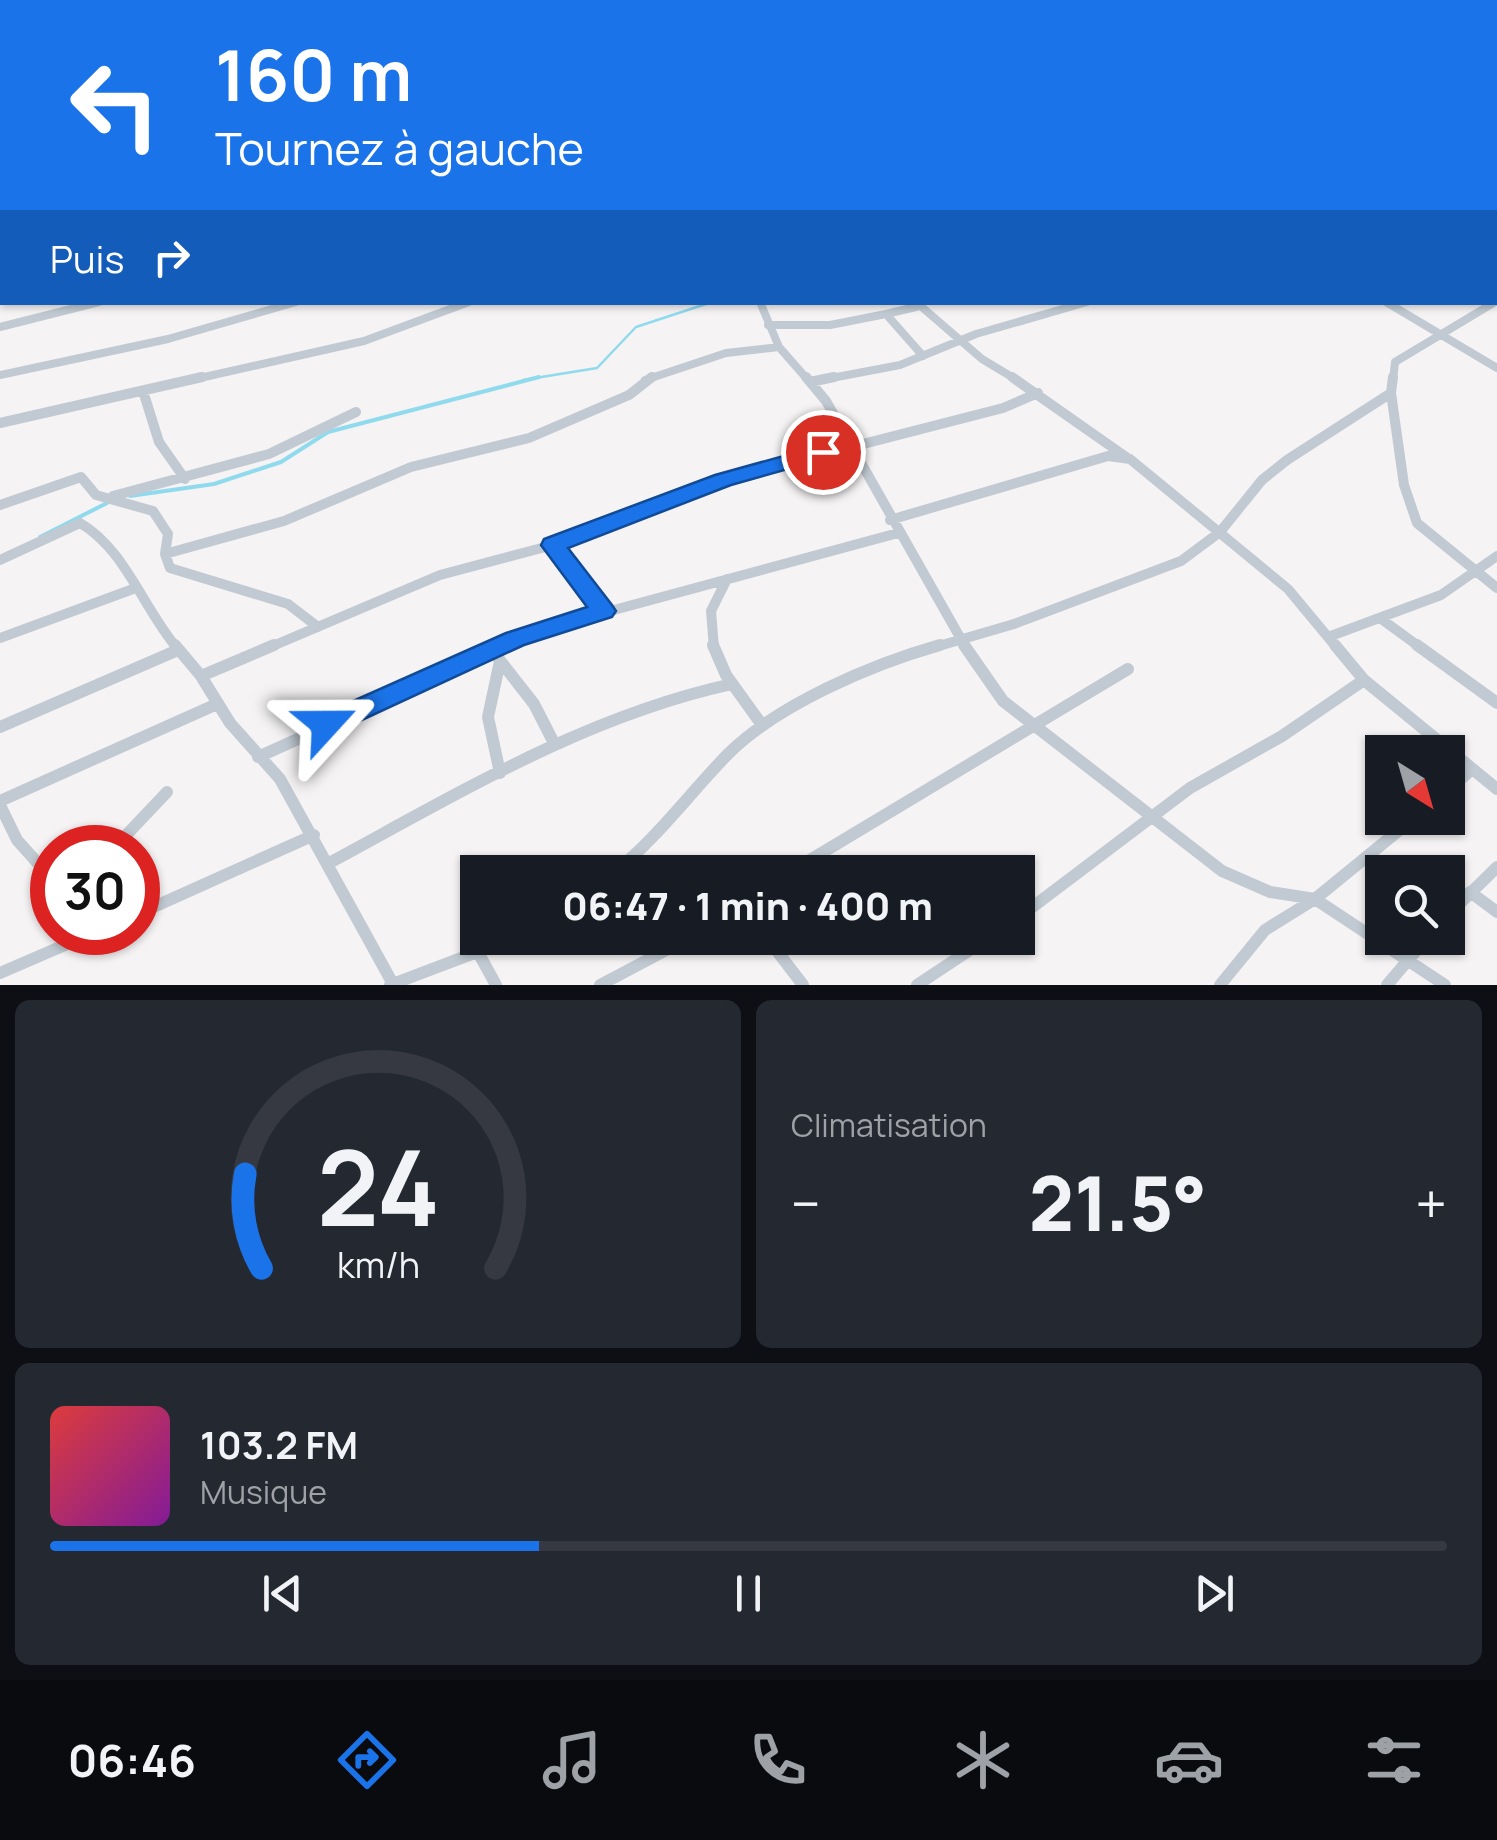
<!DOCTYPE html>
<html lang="fr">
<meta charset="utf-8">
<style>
body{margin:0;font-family:Manrope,sans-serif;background:#242831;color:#f1f3f6;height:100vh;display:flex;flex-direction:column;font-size:38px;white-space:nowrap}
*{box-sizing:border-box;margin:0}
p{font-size:32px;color:#9ea1a6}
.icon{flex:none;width:55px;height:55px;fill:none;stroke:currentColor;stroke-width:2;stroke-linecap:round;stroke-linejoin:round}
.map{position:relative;height:985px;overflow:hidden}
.sheet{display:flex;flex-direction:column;gap:15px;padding:15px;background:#0d0f14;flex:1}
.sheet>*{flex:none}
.banner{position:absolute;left:0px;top:0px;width:1498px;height:305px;box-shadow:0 2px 8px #0004;background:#1a73e8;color:#fff;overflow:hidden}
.needle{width:65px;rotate:143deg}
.tools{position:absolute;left:1365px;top:735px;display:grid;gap:20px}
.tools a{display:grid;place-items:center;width:100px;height:100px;border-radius:0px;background:#171b24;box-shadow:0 2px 8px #0004;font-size:50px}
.speed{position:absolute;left:30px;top:825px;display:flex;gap:20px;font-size:50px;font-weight:700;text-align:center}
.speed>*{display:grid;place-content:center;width:130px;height:130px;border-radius:50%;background:#171b24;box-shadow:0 2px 8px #0004;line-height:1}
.speed .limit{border:15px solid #d22;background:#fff;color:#111}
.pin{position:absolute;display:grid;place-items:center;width:85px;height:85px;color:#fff;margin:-42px;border:5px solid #fff;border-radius:50%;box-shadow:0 2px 10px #0007}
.me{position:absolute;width:110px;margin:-55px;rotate:66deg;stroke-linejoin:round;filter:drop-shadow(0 0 8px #0008)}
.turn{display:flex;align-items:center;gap:35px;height:210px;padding:0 50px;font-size:45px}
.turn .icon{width:130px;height:130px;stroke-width:2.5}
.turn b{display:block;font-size:70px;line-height:85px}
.then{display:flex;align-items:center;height:95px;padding:0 50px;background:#0003;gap:20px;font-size:38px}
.big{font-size:75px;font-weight:800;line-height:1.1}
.sheet .widget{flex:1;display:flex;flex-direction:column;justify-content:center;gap:15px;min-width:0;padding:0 35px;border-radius:15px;background:#242831}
.sheet .dial{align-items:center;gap:0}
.dial svg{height:260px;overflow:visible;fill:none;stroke:#363941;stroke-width:7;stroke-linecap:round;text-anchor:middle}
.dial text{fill:#f1f3f6;stroke:none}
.song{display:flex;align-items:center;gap:30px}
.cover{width:120px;height:120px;border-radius:15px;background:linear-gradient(135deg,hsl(0 70% 55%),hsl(290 70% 35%))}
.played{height:10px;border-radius:5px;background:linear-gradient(90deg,#1a73e8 35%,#363941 35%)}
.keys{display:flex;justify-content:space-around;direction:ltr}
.heat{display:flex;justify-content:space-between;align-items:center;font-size:55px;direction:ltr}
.sheet .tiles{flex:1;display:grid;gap:15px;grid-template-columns:1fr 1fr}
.widget:last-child{grid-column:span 2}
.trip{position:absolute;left:460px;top:855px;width:575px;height:100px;border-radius:0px;background:#171b24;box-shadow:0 2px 8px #0004;font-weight:800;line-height:100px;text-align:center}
.tab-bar{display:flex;height:160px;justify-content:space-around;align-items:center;background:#090b0e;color:#9ea1a6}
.tab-bar .icon{width:70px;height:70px}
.tab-bar .selected{color:#1a73e8}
.tab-bar b{font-size:45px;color:#f1f3f6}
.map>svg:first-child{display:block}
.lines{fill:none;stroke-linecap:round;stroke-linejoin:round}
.stream-far1{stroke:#90daee;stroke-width:2.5}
.stream{stroke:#90daee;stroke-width:4}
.minor-far3{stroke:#c1cad2;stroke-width:6}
.minor-far2{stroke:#c1cad2;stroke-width:8}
.minor-far1{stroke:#c1cad2;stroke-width:10}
.minor{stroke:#c1cad2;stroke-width:12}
.route{fill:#1a73e8;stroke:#114b97;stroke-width:2.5}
</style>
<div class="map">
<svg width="1497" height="985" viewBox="0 0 1497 985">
<rect width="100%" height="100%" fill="#f5f3f3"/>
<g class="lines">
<!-- stream-far1 -->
<path class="stream-far1" d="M523,380L597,368L636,327L712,302"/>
<!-- stream -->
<path class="stream" d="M130,496L214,484L281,462L328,432L539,377
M40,537L107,503"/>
<!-- minor-far3 -->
<path class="minor-far3" d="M179,0L193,2
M493,0L497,2
M1208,0L1215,2
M1286,0L1293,2
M1363,0L1370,2
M306,2L319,0
M508,2L522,0
M630,2L644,0
M771,2L782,0
M1438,2L1446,0
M0,3L9,0
M0,164L2,160"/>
<!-- minor-far2 -->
<path class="minor-far2" d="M760,302L779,347L808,380
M916,302L982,359L1017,380
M1386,302L1497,368
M920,306L886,314L923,356
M768,325H830L886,314
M0,327L99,302
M0,375L168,339L296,302
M191,380L364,341L469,302
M645,380L726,353L779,347
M821,380L900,365L976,334L1087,302
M1393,380L1395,362L1495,302"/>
<!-- minor-far1 -->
<path class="minor-far1" d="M806,377L826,401L966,648
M1012,377L1129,459
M810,382L834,377
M143,391L159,442L185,479
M1391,393L1404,485L1417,523L1497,588
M0,423L202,377
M113,496L269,454L356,412
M0,505L81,477L96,495L153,511L168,534L165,554L170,568L288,604L318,627
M890,520L1108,456L1130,459L1288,589L1337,648
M553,545L604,611
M165,554L284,521L411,467L529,438L629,395L652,377
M0,560L80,523C125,549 143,608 177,648
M1380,618L1421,648
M1328,637L1441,595L1497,556
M0,638L133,589
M268,648L440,575L553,545L723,480L1003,408L1038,393
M501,648L540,630L898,533
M714,648L711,611L727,579
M932,648L1014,624L1181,561L1220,532L1262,480L1287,460L1391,393L1393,377"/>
<!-- minor -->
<path class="minor" d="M175,645L201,676L230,723L280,779L393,984
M713,645L726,675L762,725
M964,645L1003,701L1222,871L1270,892L1315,899L1445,985
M1335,645L1364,680L1497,789
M1417,645L1497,703
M498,658L534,704L555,745
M500,661L488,717L500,773
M201,676L274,645
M0,727L178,650
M258,757L506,645
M1448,790L1470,771
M0,801L217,704
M0,805L17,840L52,879
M114,848L167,792
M329,863C459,793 586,716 732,684
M615,872C658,837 689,794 728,754C778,704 873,664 940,645
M790,872L1128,669
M1470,892L1497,912
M138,914L314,835
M1448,915L1497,867
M1018,918L1190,788L1282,736L1364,680
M767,938L803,985
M479,954L496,985
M0,973L95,932
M390,985L514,938
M600,985L689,938
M917,985L988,938
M1220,985L1265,930L1315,899L1414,818
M1387,985L1427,938"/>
</g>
<!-- route -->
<path class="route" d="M823,445L834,452L831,457L731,485L568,548L612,605L616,611L612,617L524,645L336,732H317L313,724L317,717L506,633L587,607L541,545L544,539L715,475Z"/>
</svg>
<div class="tools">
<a><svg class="needle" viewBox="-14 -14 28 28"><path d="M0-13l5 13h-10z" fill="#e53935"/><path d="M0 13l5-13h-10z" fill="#9ea1a6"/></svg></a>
<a><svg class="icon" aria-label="search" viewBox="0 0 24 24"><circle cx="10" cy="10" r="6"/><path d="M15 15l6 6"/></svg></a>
</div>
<div class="speed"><div class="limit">30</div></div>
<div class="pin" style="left:823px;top:452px;background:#d93025"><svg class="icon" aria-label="arrive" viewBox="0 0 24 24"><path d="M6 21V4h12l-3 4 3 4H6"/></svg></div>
<svg class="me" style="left:326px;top:724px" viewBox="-20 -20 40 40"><path d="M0-17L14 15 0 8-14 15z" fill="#1a73e8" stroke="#fff" stroke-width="4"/></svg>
<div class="trip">06:47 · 1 min · 400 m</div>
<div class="banner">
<div class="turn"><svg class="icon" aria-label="left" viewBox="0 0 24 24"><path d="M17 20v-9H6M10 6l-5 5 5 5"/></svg><div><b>160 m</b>Tournez à gauche</div></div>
<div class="then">Puis<svg class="icon" aria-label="right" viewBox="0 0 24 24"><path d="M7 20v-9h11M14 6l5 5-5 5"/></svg></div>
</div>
</div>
<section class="sheet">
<div class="tiles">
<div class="widget dial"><svg viewBox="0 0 100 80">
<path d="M14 69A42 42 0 1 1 86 69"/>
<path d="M14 69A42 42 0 0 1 9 40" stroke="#1a73e8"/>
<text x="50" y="56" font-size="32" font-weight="700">24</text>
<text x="50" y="72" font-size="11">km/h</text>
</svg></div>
<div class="widget"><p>Climatisation</p>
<div class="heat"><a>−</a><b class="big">21.5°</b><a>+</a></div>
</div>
<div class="widget">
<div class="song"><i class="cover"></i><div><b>103.2 FM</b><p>Musique</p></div></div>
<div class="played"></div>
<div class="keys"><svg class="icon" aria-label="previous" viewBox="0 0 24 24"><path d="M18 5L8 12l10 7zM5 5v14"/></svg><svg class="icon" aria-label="pause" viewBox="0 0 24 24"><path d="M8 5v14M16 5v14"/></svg><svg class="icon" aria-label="next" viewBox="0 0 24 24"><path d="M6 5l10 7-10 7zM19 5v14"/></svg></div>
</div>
</div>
</section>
<nav class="tab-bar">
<b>06:46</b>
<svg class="icon selected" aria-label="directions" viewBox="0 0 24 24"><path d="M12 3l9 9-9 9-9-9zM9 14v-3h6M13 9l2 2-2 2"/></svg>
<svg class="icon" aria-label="music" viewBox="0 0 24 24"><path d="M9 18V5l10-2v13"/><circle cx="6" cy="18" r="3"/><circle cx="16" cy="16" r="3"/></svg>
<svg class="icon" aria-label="phone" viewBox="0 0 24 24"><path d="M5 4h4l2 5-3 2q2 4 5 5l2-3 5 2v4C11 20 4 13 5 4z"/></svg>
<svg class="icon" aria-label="climate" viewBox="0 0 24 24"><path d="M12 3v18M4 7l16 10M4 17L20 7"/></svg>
<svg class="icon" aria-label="car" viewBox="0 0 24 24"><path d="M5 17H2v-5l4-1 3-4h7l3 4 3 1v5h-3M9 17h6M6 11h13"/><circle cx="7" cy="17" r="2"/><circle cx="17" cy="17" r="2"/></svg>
<svg class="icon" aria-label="filters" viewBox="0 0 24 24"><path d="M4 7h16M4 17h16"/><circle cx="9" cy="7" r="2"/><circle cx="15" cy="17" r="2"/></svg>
</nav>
